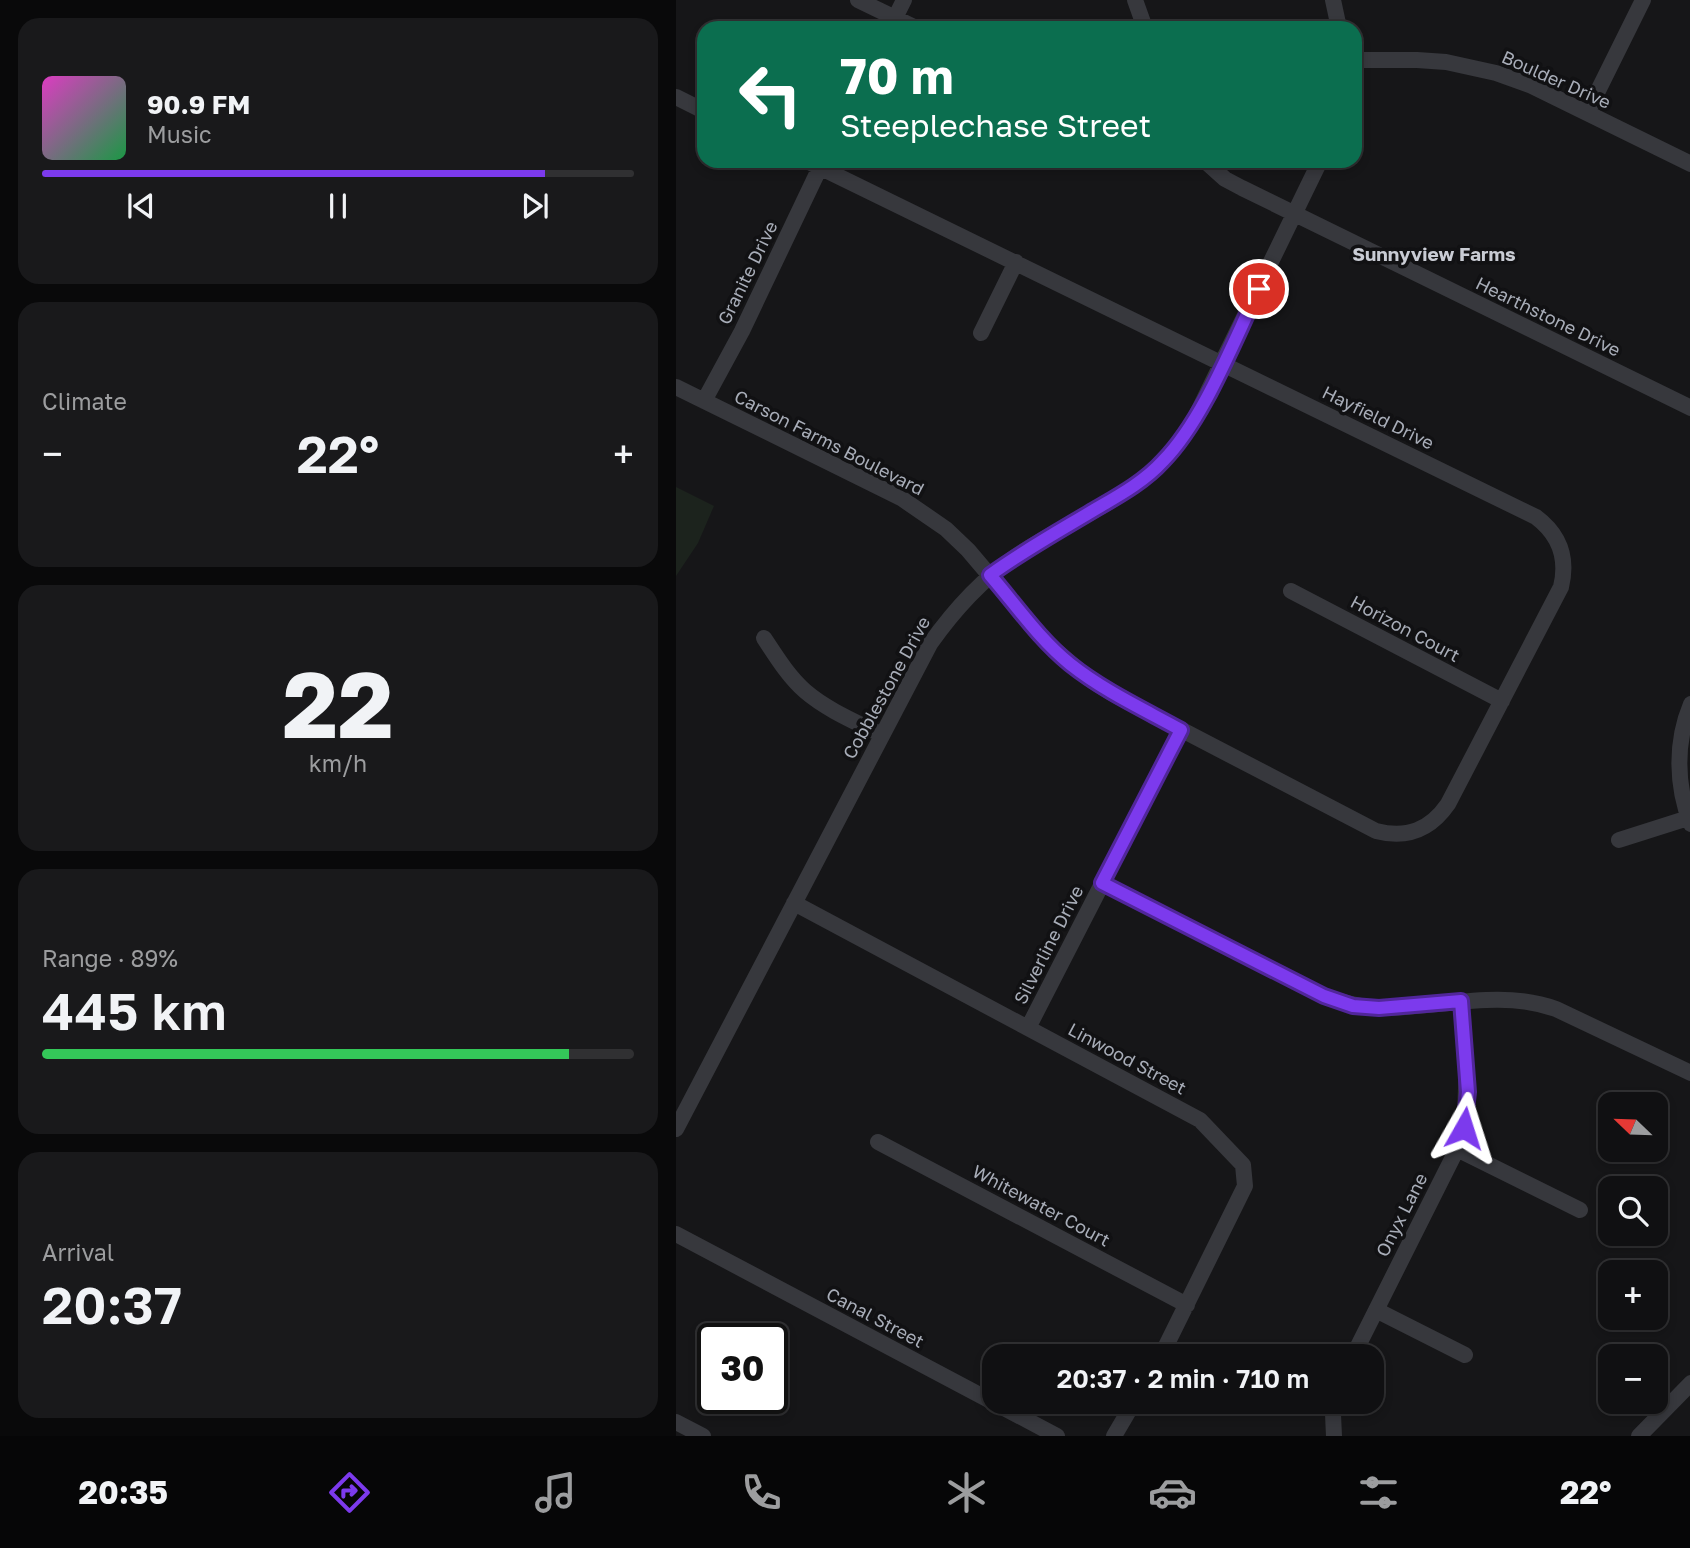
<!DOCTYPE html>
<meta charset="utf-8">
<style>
body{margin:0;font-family:"Golos Text",sans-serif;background:#19191b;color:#f1f3f6;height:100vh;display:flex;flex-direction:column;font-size:26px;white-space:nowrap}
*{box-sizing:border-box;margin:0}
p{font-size:23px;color:#9c9d9f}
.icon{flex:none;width:38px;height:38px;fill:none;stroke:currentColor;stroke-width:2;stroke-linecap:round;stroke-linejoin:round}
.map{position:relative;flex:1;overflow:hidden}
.sheet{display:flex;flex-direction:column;gap:18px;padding:18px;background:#09090a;width:676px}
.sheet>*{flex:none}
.banner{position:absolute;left:21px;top:21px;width:665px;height:147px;border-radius:21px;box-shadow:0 4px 10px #0003,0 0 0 2px #303032;background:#0b6e4f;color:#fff;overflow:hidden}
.needle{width:46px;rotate:293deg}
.controls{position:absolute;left:922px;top:1092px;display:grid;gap:14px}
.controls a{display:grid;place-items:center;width:70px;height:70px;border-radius:14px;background:#101012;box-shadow:0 4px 10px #0003,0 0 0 2px #303032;font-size:35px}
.speed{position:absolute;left:21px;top:1323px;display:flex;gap:14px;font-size:35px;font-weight:700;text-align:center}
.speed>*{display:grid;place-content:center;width:91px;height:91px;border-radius:50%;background:#101012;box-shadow:0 4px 10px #0003,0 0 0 2px #303032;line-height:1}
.speed .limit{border:4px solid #111;border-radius:10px;background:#fff;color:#111}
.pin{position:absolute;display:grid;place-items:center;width:60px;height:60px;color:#fff;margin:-30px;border:4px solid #fff;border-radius:50%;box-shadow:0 2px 7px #0007}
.me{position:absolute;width:77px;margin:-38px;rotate:6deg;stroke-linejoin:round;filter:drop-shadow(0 0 5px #0008)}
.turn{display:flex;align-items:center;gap:24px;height:147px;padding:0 28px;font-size:32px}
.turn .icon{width:91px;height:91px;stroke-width:2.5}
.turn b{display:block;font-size:49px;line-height:60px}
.big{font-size:52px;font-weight:600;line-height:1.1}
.sheet .tile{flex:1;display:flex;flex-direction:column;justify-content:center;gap:10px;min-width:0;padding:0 24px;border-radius:21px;background:#19191b}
.sheet .dial{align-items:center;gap:0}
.dial b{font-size:91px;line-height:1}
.song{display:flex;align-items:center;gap:21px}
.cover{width:84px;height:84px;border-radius:10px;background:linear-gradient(135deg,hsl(310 70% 55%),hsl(140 70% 35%))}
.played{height:7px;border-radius:4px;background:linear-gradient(90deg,#7c3aed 85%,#303032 85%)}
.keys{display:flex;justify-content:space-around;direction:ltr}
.heat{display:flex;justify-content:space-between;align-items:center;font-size:38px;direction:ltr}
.charge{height:10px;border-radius:5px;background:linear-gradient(90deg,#34c759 89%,#303032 0)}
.trip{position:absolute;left:306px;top:1344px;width:402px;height:70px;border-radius:21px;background:#101012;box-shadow:0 4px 10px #0003,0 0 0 2px #303032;font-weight:600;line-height:70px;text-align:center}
.menu{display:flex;height:112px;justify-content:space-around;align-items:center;background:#060607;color:#9c9d9f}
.menu .icon{width:49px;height:49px}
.menu .active{color:#7c3aed}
.menu b{font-size:32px;color:#f1f3f6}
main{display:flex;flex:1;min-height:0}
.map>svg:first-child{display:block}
.green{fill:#1c231d}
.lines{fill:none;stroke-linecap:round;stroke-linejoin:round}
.minor{stroke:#37383d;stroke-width:16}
.route-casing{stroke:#51269a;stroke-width:18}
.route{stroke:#7c3aed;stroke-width:12}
.labels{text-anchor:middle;stroke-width:7;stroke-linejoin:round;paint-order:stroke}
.street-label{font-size:18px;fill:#a8adb8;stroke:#111113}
.neighbourhood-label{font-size:19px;font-weight:bold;fill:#c9ccd4;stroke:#111113}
</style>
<main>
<section class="sheet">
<div class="tile">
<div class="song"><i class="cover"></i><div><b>90.9 FM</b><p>Music</p></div></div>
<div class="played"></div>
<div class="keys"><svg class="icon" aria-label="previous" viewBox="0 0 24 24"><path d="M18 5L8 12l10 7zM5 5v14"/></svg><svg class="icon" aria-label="pause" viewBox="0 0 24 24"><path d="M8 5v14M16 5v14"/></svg><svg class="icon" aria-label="next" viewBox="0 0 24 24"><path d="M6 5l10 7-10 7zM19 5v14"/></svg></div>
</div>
<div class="tile"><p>Climate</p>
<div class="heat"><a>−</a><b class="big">22°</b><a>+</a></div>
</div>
<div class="tile dial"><b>22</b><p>km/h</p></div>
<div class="tile"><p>Range · 89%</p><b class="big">445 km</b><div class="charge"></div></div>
<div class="tile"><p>Arrival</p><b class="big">20:37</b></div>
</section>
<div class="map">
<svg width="1015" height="1436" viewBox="0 0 1015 1436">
<rect width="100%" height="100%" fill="#161618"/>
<!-- green -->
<path class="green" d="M0,487L38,506L22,543L0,576Z"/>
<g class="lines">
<!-- minor -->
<path class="minor" d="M182,0L240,28
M459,0L469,28
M657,0L663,28
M214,28L228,0
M679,60H741L770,62L820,73L856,86L1015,164
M0,97L28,111
M911,113L967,0
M529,161L549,179L566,188L1015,408
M305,333L340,262
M0,387L225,498L270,529L292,550L370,642L416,681L437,694L700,831C731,839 754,830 772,804L885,587C892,558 884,535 860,517L131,161
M28,401L66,331L147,161
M615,591L826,701
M88,638C100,656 112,676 129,691C151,710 180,722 206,735
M1015,704C999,742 1000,786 1015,824
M943,840L1012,818
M426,883L648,996C666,1002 682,1007 701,1008C762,1009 821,988 880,1009L1015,1073
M118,903L524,1120L567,1165L569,1186L485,1356
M352,1028L505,730
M0,1129L254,644C278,610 305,580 340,556C388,524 444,503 485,463C498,450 508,435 518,420L644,161
M202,1142L511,1305
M781,1149L904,1210
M0,1234L381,1436
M700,1310L789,1355
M677,1356L781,1149C796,1100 789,1051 785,1001
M0,1422L27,1436
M438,1436L458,1402
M658,1436L657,1414L659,1402
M963,1436L1015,1383"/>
</g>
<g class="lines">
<!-- route casing -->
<g class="route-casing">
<path id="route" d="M583,289C557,342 528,419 487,461C468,482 442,496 418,510C383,531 347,551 314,575C340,605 363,639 394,664C428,691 467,709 505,730L426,883L648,996L677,1006L703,1008L785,1001L792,1092L788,1128"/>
</g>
<!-- route -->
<use href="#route" class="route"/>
</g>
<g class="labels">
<!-- street labels -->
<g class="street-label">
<text transform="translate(880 80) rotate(24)" y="6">Boulder Drive</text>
<text transform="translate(72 273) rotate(-64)" y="6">Granite Drive</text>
<text transform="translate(872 317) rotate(26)" y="6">Hearthstone Drive</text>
<text transform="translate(702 418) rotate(26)" y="6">Hayfield Drive</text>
<text transform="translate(153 443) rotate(27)" y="6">Carson Farms Boulevard</text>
<text transform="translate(729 629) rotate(28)" y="6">Horizon Court</text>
<text transform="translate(211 688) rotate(-61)" y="6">Cobblestone Drive</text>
<text transform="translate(373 945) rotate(-63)" y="6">Silverline Drive</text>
<text transform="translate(451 1059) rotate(28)" y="6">Linwood Street</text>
<text transform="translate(365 1206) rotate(28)" y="6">Whitewater Court</text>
<text transform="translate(726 1215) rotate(-63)" y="6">Onyx Lane</text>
<text transform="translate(199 1318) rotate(28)" y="6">Canal Street</text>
</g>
<!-- neighbourhood labels -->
<g class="neighbourhood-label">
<text x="758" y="261">Sunnyview Farms</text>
</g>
</g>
</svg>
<div class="controls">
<a><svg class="needle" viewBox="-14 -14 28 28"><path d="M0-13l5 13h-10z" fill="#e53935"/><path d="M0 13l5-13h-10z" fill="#9c9d9f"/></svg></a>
<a><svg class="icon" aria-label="search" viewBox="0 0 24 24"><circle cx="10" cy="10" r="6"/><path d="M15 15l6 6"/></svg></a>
<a>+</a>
<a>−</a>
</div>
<div class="speed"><div class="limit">30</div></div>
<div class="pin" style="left:583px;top:289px;background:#d93025"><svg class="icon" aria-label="arrive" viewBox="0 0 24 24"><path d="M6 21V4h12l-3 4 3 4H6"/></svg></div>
<svg class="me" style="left:788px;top:1128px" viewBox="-20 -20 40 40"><path d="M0-17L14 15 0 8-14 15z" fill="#7c3aed" stroke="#fff" stroke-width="4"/></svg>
<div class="trip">20:37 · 2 min · 710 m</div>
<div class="banner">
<div class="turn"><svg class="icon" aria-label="left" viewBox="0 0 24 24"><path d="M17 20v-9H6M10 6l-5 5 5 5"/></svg><div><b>70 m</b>Steeplechase Street</div></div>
</div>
</div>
</main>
<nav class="menu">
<b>20:35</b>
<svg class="icon active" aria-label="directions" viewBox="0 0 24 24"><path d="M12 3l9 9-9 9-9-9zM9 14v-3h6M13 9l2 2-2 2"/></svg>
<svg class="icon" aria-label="music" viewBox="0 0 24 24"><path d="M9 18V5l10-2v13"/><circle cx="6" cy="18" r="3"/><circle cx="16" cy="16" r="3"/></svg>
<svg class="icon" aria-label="phone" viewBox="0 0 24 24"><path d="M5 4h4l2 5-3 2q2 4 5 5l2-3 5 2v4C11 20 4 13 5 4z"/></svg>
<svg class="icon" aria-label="climate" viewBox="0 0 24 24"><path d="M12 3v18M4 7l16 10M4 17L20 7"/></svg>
<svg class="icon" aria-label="car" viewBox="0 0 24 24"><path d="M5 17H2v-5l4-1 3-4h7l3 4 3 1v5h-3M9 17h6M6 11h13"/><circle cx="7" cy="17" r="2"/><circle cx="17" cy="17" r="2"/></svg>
<svg class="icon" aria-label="filters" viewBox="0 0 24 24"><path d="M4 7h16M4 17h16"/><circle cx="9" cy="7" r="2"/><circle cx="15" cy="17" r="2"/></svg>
<b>22°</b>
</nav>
